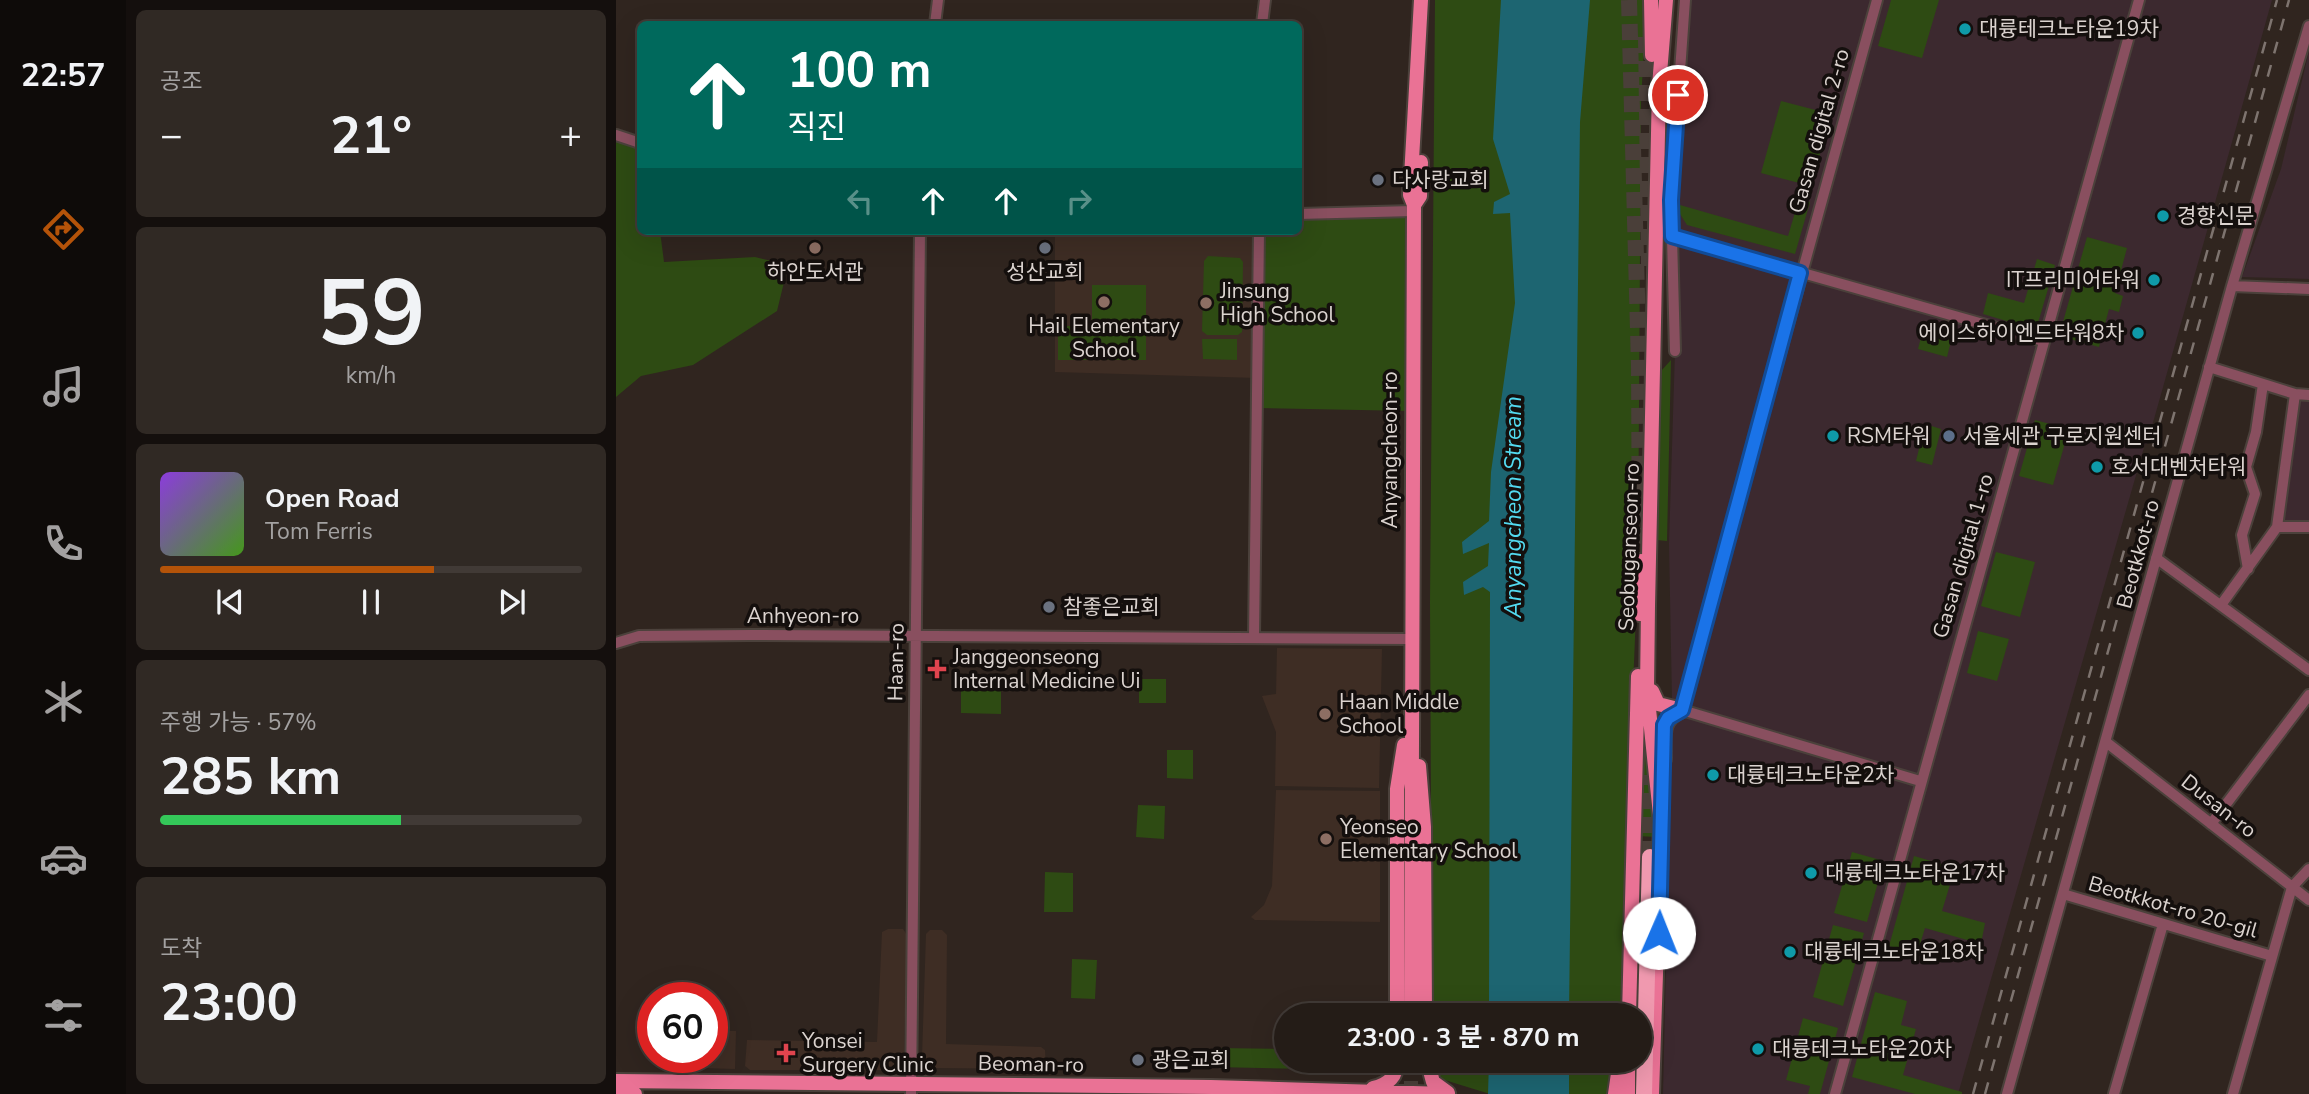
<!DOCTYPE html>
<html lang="ko">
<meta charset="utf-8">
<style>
body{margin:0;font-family:"Nunito Sans","Noto Sans KR",sans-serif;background:#302924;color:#f1f3f6;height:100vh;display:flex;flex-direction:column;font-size:26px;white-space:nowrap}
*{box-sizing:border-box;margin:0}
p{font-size:23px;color:#a3a1a1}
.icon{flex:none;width:38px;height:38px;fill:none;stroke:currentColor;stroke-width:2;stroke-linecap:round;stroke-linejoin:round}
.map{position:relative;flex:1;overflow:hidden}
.side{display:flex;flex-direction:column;gap:10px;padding:10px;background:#140f0d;width:490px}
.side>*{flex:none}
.top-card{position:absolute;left:21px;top:21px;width:665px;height:214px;border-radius:10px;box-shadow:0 7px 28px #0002,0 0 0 2px #413a36;background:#00695c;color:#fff;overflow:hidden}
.speed{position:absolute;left:21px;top:982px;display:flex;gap:14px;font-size:35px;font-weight:700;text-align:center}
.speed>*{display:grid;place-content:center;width:91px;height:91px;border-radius:50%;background:#241c17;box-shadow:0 7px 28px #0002,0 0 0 2px #413a36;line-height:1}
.speed .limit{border:10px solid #d22;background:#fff;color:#111}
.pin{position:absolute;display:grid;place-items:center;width:60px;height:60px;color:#fff;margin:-30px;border:4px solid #fff;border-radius:50%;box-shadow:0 2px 7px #0007}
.me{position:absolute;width:77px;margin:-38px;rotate:1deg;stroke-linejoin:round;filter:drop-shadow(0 0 5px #0008)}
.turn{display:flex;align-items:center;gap:24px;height:147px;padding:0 35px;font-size:32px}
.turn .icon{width:91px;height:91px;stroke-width:2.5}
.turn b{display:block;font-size:49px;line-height:60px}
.lanes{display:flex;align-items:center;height:66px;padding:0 35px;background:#0003;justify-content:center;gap:35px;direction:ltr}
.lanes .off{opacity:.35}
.big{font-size:52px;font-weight:700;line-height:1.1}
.side .widget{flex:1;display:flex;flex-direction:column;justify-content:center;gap:10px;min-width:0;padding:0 24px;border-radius:10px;background:#302924}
.side .dial{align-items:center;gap:0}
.dial b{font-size:91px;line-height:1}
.song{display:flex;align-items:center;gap:21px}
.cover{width:84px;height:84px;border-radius:10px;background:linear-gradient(135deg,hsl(270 70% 55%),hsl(100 70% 35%))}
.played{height:7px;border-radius:4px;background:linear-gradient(90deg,#b45309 65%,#413a36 65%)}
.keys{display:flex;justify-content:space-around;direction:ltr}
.heat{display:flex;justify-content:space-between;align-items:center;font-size:38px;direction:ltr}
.charge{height:10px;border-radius:5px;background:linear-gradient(90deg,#34c759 57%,#413a36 0)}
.trip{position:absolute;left:658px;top:1003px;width:378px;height:70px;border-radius:35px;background:#241c17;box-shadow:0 7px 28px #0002,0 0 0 2px #413a36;font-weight:700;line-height:70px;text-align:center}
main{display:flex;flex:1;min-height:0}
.dock{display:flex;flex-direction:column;width:126px;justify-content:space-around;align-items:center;background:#0e0b09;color:#a3a1a1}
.dock .icon{width:49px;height:49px}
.dock .current{color:#b45309}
.dock b{font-size:32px;color:#f1f3f6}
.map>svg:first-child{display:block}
.built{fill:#3e2d24}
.industrial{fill:#3c292f}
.green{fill:#2e4b13}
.water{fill:#1d6571}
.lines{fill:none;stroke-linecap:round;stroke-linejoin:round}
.major-tunnel{stroke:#4a3f39;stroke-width:14;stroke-dasharray:14 7;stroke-linecap:butt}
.highway-tunnel{stroke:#4a3f39;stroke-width:16;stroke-dasharray:16 8;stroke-linecap:butt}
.minor-casing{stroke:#4b413b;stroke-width:14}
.major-casing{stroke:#4b413b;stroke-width:18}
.highway-casing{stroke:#4b413b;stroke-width:19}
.minor{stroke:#894f5f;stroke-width:10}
.major{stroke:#ea7295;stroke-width:14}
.highway{stroke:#f099af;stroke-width:16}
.rail{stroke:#7e746f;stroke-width:2.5;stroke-dasharray:12 12;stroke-linecap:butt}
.route-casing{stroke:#114b97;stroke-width:18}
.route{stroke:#1a73e8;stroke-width:12}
.culture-dot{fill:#0f9aa8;stroke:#140f0d;stroke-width:2.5}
.worship-dot{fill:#6b7280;stroke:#140f0d;stroke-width:2.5}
.education-dot{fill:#8d6e63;stroke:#140f0d;stroke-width:2.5}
.service-dot{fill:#5c6f8a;stroke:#140f0d;stroke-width:2.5}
.health-dot{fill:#e0444e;stroke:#140f0d;stroke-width:2.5}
.labels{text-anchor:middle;stroke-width:7;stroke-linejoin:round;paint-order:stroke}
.poi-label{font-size:21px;fill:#dbd3cf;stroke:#140f0d;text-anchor:start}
.street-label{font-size:21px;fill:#dbd3cf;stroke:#140f0d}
.water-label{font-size:23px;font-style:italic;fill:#53daf0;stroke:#140f0d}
</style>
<main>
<nav class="dock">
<b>22:57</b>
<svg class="icon current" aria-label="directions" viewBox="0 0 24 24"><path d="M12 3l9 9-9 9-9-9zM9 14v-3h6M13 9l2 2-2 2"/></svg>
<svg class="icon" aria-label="music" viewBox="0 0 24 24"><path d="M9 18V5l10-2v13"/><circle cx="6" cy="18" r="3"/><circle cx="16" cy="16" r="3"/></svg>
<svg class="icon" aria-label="phone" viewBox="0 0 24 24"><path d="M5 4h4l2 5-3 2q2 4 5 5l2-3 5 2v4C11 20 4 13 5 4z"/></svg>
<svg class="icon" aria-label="climate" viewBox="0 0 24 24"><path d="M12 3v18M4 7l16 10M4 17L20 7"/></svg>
<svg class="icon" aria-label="car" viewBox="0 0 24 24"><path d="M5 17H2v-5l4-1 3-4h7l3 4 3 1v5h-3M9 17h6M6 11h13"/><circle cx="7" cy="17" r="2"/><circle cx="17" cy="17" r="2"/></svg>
<svg class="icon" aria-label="filters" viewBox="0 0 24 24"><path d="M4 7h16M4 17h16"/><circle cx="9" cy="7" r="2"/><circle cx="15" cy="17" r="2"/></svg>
</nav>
<section class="side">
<div class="widget"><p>공조</p>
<div class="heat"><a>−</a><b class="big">21°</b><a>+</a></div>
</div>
<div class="widget dial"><b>59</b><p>km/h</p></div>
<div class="widget">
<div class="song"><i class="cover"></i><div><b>Open Road</b><p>Tom Ferris</p></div></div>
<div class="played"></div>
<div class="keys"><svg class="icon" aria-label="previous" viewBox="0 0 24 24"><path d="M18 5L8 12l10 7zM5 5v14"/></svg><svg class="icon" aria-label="pause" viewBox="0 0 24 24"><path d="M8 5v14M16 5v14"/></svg><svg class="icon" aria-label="next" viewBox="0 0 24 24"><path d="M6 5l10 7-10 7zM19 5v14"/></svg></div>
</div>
<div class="widget"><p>주행 가능 · 57%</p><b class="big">285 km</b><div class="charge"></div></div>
<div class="widget"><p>도착</p><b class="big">23:00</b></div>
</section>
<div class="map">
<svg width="1693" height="1094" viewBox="0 0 1693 1094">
<rect width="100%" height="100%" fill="#30251f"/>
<!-- built -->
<path class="built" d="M439,231H643L641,378L439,372Z
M661,648L766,649L763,788L659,786L660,732L646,696L660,694Z
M660,790L764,791V922L639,920L635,917L648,905L656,886Z
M272,929H287L291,935L288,1056L276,1070H134L129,1066L131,1040L261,1042L266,932Z
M314,930H326L331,935L330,1044L425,1047L429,1050L430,1069L320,1068L306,1057L310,934Z
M96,1031H120L119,1069L88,1068V1057H96Z"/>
<!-- industrial -->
<path class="industrial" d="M1071,0H1656L1531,444H1529L1342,1094H1047L1056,700L1053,544L1059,351L1058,155Z
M1693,51V279L1626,277L1665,169Z
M1679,394L1693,395V524L1661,527Z"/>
<!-- green -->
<path class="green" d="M819,0H1031L1025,100L1022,562L1004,1015H816L814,603Z
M1275,0H1323L1306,58L1262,46Z
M1165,101L1215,114L1195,186L1145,173Z
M0,135L24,143V231H44L48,262L139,257L164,263L170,274L161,311L77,365L25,376L0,397Z
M1183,199L1194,202L1179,254L1071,225L1064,214V205L1172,236Z
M797,211L795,411L641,408L643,231H682L683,214Z
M1471,237L1511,248L1499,293L1507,296L1503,312L1493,309L1483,347L1443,336Z
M592,256L624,258L627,262L626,332L622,335H591L586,331L588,261Z
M1421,259L1439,265L1422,323L1414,328L1367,314L1372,293L1408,303Z
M476,285H530V360H442V326H476Z
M1309,322L1338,329L1331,357L1302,349Z
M586,339H621V360L587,359Z
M1055,360L1051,541L1041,540L1045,371Z
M1419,420L1453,429L1437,485L1403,476Z
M1309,424L1325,429L1316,465L1300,461Z
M1380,552L1419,562L1404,617L1365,606Z
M1362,631L1393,639L1381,681L1351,673Z
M345,678L385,679V714L345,713Z
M523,679H550V703H523Z
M1029,715L1041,837L1020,836Z
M551,750H577V779L551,778Z
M522,805L549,806L548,839L520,837Z
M1236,852L1268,861L1251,922L1218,913Z
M1298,856L1339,868L1326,911L1369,923L1365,944L1309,928L1301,954L1273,946Z
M429,872L457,873V912H428Z
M1217,925L1248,933L1227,1006L1197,997Z
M456,959L481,960L479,999L455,998Z
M1259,992L1291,1001L1285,1025L1300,1029L1287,1075L1346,1092V1094H1299L1236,1077Z
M1187,1018L1222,1028L1204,1094H1192L1194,1086L1170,1080Z
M599,1048L670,1049V1060L696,1061V1069L599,1067Z
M816,1061H1003L1004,1094H874L822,1078Z"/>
<!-- water -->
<path class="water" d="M885,0H974L964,122L953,1015H873L874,592L867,587L848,595L847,582L872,566L873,543L847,554L846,542L873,521L875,472L899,303L894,213L877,214L878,202L894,194L877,139Z
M873,1061H953V1094H872Z"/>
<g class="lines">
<!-- major-tunnel -->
<path class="major-tunnel" d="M795,1060V1094"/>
<!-- highway-tunnel -->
<path class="highway-tunnel" d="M1013,0L1023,367L1024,575
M1030,37L1033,266
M1034,857L1035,775"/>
<!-- minor casing -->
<g class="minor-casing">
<path id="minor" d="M1261,0L1066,710L1304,781
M319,24L322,0
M646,24L649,0
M0,135L24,143
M682,214L797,211
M1056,236L1427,341
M1616,286L1693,289
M1059,351L1055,199L1069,0
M1593,367L1679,394L1693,395
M1661,527H1693
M1540,558L1693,670
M1632,569L1626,535L1639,494L1630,467L1640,432L1647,384
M1605,605L1661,527L1679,394
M638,638L643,231
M0,643L23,636L134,635L794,639
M1490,742L1693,900
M1595,824L1693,695
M1447,894L1656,956
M295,1094L304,231
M1219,1094L1523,0
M1391,1094L1616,286L1693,26
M1498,1094L1547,924
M1617,1094L1676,887L1693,869"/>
</g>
<!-- major casing -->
<g class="major-casing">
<path id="major" d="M1035,0L1036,55
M798,205L804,196L805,162
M1023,614L1025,561
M1036,691L1042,704L1066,710
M1048,759C1048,738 1043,719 1066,710
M803,766L808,827L809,1015
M781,1015V789L788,745
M795,1015L798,205L794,195L805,0
M1013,1015L1022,676
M811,1060L817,1082L832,1093
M0,1081L595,1087L830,1094
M757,1088C773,1084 781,1077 781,1060
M0,1094H19
M999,1094L1004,1060
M1012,1094V1069
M1036,1094L1045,824L1031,690L1032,606L1043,86L1050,0"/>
</g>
<!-- highway casing -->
<g class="highway-casing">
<path id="highway" d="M1028,1094L1034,857"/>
</g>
<!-- minor -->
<use href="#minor" class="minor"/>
<!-- major -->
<use href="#major" class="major"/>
<!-- highway -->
<use href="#highway" class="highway"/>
<!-- rail -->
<path class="rail" d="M1357,1094L1661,0
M1369,1094L1673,0"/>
</g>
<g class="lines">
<!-- route casing -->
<g class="route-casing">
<path id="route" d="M1043,933L1048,725L1052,718L1066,710L1184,273L1056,236L1055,200L1062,95"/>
</g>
<!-- route -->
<use href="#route" class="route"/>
</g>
<!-- markers -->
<g class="culture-dot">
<circle cx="1349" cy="29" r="7"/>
<circle cx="1547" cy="216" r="7"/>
<circle cx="1538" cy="280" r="7"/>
<circle cx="1522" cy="333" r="7"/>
<circle cx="1217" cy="436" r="7"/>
<circle cx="1481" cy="467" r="7"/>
<circle cx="1097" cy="775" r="7"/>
<circle cx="1195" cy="873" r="7"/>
<circle cx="1174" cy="952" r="7"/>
<circle cx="1142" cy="1049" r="7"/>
</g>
<g class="worship-dot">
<circle cx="762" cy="180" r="7"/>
<circle cx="429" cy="248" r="7"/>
<circle cx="433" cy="607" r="7"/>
<circle cx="522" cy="1060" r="7"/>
</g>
<g class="education-dot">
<circle cx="199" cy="248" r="7"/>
<circle cx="488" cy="302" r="7"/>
<circle cx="590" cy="303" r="7"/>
<circle cx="709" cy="714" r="7"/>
<circle cx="710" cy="839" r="7"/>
</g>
<circle class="service-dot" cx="1333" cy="436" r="7"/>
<g class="health-dot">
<path d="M317.5 658.5h7v7h7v7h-7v7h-7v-7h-7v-7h7z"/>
<path d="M166.5 1042.5h7v7h7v7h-7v7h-7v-7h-7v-7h7z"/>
</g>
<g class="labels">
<!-- poi labels -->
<g class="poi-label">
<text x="1363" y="36">대륭테크노타운19차</text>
<text x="776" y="187">다사랑교회</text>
<text x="1561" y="223">경향신문</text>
<text x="199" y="279" text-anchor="middle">하안도서관</text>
<text x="429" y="279" text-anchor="middle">성산교회</text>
<text x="1524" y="287" text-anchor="end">IT프리미어타워</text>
<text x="604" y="298">Jinsung<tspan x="604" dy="24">High School</tspan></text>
<text x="488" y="333" text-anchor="middle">Hail Elementary<tspan x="488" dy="24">School</tspan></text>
<text x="1508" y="340" text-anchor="end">에이스하이엔드타워8차</text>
<text x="1231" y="443">RSM타워</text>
<text x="1347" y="443">서울세관 구로지원센터</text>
<text x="1495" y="474">호서대벤처타워</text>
<text x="447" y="614">참좋은교회</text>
<text x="337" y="664">Janggeonseong<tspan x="337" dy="24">Internal Medicine Ui</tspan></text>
<text x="723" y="709">Haan Middle<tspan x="723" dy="24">School</tspan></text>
<text x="1111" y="782">대륭테크노타운2차</text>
<text x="724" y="834">Yeonseo<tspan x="724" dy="24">Elementary School</tspan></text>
<text x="1209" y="880">대륭테크노타운17차</text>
<text x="1188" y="959">대륭테크노타운18차</text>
<text x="186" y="1048">Yonsei<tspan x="186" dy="24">Surgery Clinic</tspan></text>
<text x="1156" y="1056">대륭테크노타운20차</text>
<text x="536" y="1067">광은교회</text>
</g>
<!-- street labels -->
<g class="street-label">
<text transform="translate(1203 131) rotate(-74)" y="7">Gasan digital 2-ro</text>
<text transform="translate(774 450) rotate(-90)" y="7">Anyangcheon-ro</text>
<text transform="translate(1013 547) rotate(-88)" y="7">Seobuganseon-ro</text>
<text transform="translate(1522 554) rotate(-75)" y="7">Beotkkot-ro</text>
<text transform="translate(1347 556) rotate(-74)" y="7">Gasan digital 1-ro</text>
<text x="187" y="623">Anhyeon-ro</text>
<text transform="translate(280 662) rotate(-89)" y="7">Haan-ro</text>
<text transform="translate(1603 806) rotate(38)" y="7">Dusan-ro</text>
<text transform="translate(1557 907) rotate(16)" y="7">Beotkkot-ro 20-gil</text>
<text transform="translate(415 1064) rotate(1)" y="7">Beoman-ro</text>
</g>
<!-- water labels -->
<g class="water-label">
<text transform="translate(897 507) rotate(-90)" y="8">Anyangcheon Stream</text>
</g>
</g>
</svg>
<div class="speed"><div class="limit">60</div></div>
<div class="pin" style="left:1062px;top:95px;background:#d93025"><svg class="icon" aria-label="arrive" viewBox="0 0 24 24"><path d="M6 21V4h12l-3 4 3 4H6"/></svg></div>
<svg class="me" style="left:1043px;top:933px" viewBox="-20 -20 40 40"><circle r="19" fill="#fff"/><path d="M0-13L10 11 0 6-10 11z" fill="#1a73e8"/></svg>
<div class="trip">23:00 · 3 분 · 870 m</div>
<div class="top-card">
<div class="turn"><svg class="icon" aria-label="ahead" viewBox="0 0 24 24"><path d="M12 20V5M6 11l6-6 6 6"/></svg><div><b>100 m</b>직진</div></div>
<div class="lanes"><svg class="icon off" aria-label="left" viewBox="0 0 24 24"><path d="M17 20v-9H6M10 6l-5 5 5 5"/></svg><svg class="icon" aria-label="ahead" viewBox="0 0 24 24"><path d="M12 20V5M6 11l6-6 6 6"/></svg><svg class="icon" aria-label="ahead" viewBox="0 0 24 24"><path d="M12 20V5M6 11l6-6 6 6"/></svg><svg class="icon off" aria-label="right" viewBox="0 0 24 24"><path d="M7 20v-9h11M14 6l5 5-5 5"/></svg></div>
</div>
</div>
</main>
